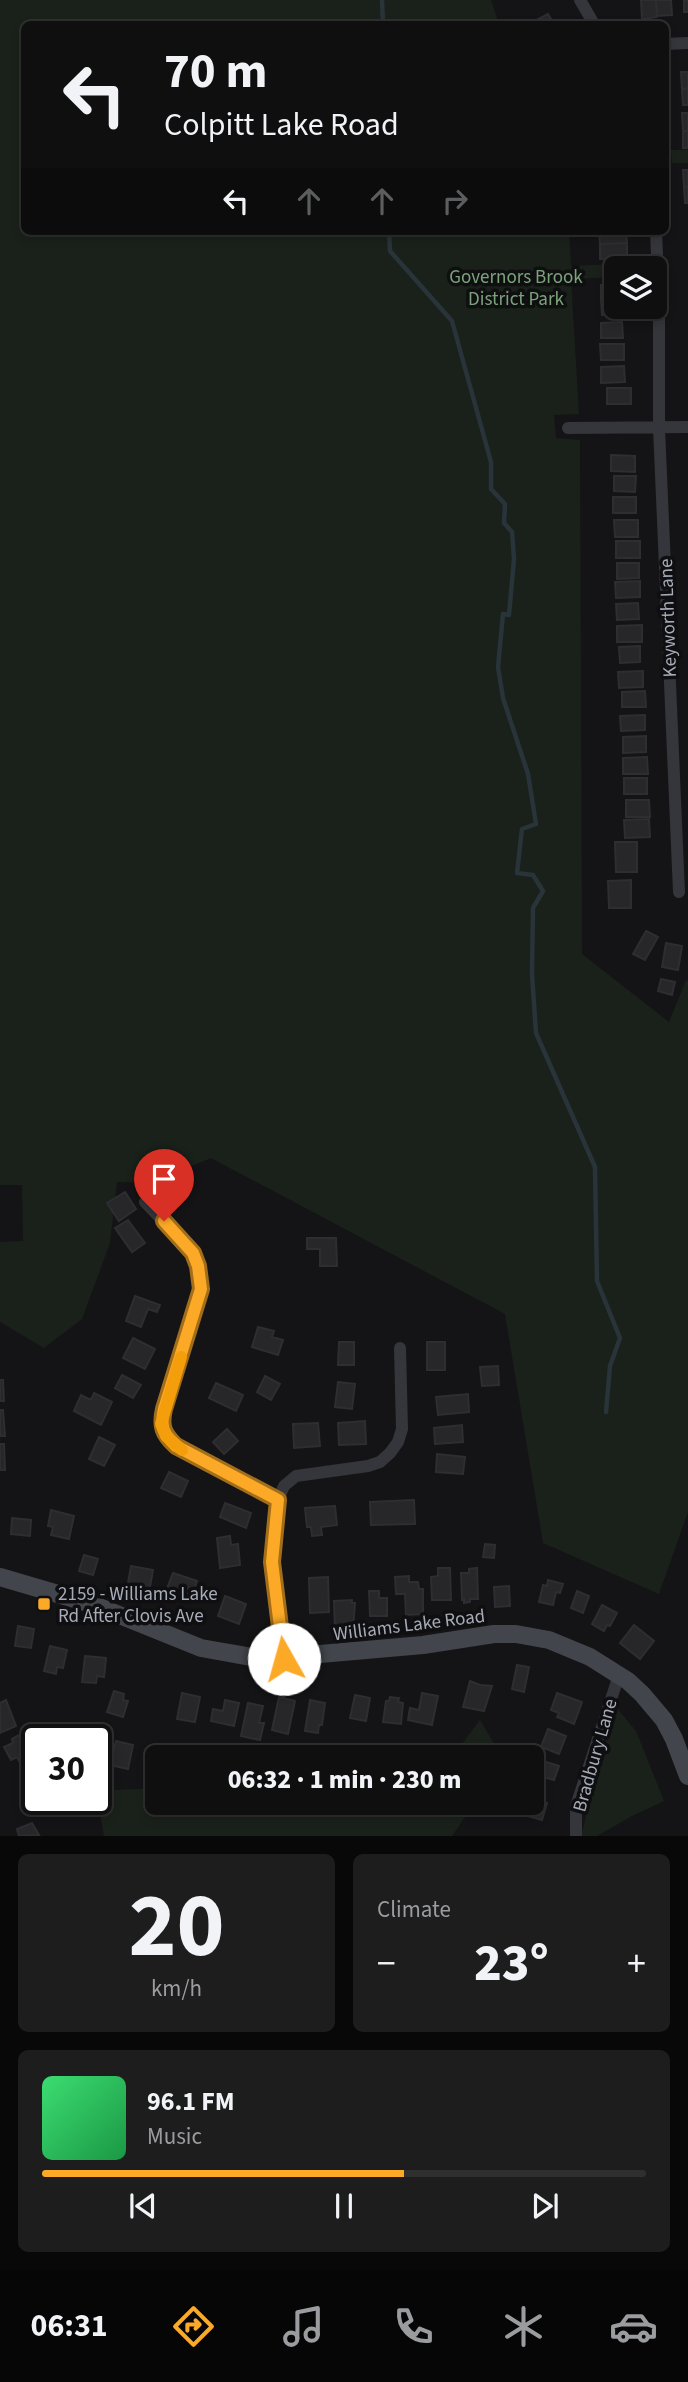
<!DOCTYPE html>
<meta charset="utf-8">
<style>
body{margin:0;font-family:"Source Sans 3",sans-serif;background:#1d1d1e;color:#f1f3f6;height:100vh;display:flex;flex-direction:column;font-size:26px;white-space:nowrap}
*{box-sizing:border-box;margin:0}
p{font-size:23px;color:#9b9c9f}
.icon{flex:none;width:38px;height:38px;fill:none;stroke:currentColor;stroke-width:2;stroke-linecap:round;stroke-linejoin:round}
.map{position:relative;height:1836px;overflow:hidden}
.details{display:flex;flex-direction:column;gap:18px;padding:18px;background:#080809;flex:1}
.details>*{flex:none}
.banner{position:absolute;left:21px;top:21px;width:648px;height:214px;border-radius:10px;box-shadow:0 4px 10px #0003,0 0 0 2px #2f2f30;background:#0f0f10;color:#f1f3f6;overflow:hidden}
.controls{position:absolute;left:604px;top:256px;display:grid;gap:14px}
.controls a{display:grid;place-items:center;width:63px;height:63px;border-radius:10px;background:#0f0f10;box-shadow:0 4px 10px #0003,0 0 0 2px #2f2f30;font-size:35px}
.speed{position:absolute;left:21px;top:1724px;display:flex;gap:14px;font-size:35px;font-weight:700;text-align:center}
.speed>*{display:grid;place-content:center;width:91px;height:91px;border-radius:50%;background:#0f0f10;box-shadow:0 4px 10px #0003,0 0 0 2px #2f2f30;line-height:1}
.speed .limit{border:4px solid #111;border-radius:10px;background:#fff;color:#111}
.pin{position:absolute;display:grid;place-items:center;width:60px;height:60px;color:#fff;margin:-72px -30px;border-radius:50% 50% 50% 0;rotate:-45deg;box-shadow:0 0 7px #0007}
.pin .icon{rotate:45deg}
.me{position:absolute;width:77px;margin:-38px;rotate:353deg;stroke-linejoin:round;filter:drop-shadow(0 0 5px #0008)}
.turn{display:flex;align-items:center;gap:24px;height:147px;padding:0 28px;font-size:32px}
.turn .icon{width:91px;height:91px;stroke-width:2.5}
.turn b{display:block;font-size:49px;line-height:60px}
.lanes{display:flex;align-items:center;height:66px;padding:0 28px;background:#0003;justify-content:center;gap:35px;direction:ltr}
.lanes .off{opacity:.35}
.big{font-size:52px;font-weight:800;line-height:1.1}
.details .widget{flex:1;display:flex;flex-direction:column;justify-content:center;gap:10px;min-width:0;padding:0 24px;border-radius:10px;background:#1d1d1e}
.details .dial{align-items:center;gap:0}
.dial b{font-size:91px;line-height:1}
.song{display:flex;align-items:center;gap:21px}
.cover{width:84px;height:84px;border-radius:10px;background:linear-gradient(135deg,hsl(140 70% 55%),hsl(140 70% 35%))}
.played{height:7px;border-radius:4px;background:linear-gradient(90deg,#fba927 60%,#2f2f30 60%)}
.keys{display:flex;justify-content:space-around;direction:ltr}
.heat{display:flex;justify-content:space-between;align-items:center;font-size:38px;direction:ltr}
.details .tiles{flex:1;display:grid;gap:18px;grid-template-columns:1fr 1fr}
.widget:last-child{grid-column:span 2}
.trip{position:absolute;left:145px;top:1745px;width:399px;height:70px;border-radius:10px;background:#0f0f10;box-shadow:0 4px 10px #0003,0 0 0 2px #2f2f30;font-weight:800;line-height:70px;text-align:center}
.menu{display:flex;height:112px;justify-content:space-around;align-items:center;background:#060606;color:#9b9c9f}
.menu .icon{width:49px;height:49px}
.menu .selected{color:#fba927}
.menu b{font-size:32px;color:#f1f3f6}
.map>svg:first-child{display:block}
.green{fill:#1a211a}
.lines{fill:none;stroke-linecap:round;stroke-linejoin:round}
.stream{stroke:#29333a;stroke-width:4.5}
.building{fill:#27272a;stroke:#2e2e32;stroke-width:2}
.minor{stroke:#35363b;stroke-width:12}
.secondary{stroke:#42454b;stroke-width:18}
.route-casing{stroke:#a36e19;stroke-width:18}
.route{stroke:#fba927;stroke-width:12}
.slow{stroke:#f59e0b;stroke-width:12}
.poi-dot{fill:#fba927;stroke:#0f0f11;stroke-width:2.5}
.labels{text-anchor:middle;stroke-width:7;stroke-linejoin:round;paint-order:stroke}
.park-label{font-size:19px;fill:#7ba37b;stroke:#0f0f11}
.street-label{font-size:19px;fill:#a5abb7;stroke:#0f0f11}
.poi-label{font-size:19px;fill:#a5abb7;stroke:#0f0f11;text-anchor:start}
</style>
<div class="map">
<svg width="688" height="1836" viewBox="0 0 688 1836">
<rect width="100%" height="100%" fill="#141416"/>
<!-- green -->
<path class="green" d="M0,0H491L499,24H24V231H569L571,266L639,263V268H616V277L571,279L579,414L554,415L556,438L580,440L582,954L669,1022L686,980L688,981V1512L659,1594L543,1543L505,1314L211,1158L152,1183L117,1182L110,1243L82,1319L44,1348L0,1322V1242L23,1241L22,1185H0Z
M671,150H688V163H672Z
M615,1706L636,1731L664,1801L632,1816L597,1836H581Z
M480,1720L502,1757H452Z
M157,1788L158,1802L475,1803L452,1836H104L96,1791Z"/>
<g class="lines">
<!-- stream -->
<path class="stream" d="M382,0L383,24
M389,231L390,251L452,321L491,462V489L505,504L504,523L512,532L514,559L509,615L503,614L498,667L503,698L528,774L536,824L522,829L517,873L533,875L543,891L533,908L532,974L536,1033L595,1167L597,1281L620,1338L610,1366L606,1412"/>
</g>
<!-- building -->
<path class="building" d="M641,0H656L657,17L642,19Z
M656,0H671L672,15L657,16Z
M684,0H688V12H684Z
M548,14L554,24H529Z
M681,72H688V88L682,89Z
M688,88V105H683L682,89Z
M682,113H688V131H683Z
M683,131H688V148H683Z
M683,170H688V187H684Z
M684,187H688V203H685Z
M599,231H626L627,243L600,244Z
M627,243V258L600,259V244Z
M616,284V299L601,300V285Z
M616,299V306H626V314L602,315L601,300Z
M622,322L623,338H601V323Z
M600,344H624V360H601Z
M624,366L625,382L601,383V367Z
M607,388H631V404H607Z
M611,455L635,456V472L611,471Z
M614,476H636L635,492L614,491Z
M613,497H636V513H613Z
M614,520H638V537H615Z
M616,541H640V558H616Z
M617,563H639V578L617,579Z
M640,581V597L616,598L615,582Z
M638,603L639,619L617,620L616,604Z
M642,625V642H617V626Z
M640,646V662L620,663L619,647Z
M643,671V687L619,688L618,672Z
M645,691L646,707H622V692Z
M645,715V730L621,731L620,716Z
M646,736V752L623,753V737Z
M647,757L648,774H623V758Z
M624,778H647V794H624Z
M626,800H649L650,817H626Z
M649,819L650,837L625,838L624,820Z
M615,842H637V872H616Z
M631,880V908H609L608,881Z
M646,931L658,937L645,960L633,954Z
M666,943L682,946L678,970L662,967Z
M661,979L675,982L672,995L658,991Z
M125,1192L136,1209L119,1221L107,1203Z
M128,1220L145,1243L132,1252L115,1228Z
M307,1238H336L337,1266H320V1249H307Z
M135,1296L160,1305L157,1312L148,1309L141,1327L126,1321Z
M258,1327L274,1331L272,1337L283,1340L278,1355L252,1347Z
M133,1338L155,1349L145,1369L123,1358Z
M339,1342H354V1365H338Z
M427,1342H445V1370H427Z
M498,1366L499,1385L482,1386L480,1367Z
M122,1375L141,1385L133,1398L115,1388Z
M265,1376L280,1384L271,1400L257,1392Z
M0,1380H3L4,1401H0Z
M338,1382L355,1384L352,1409L335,1407Z
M216,1383L243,1395L236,1411L209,1398Z
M94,1393L112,1402L101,1425L74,1411L81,1395L91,1400Z
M468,1394L469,1412L438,1415L436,1397Z
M0,1410H3L5,1436H0Z
M365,1421L366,1444L339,1445L338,1423Z
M318,1423L320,1446L294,1448L293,1424Z
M462,1425L463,1442L435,1444L434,1428Z
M227,1429L238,1441L224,1454L213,1442Z
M99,1437L115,1445L104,1466L89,1459Z
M0,1444H4L5,1470H0Z
M437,1454L465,1457L463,1474L436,1472Z
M169,1472L188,1481L181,1497L161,1488Z
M414,1500L415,1524L371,1525L370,1502Z
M225,1503L251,1513L246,1528L220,1517Z
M335,1506L337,1525L321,1527L322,1535L312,1536L311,1527H307L305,1508Z
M51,1510L74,1516L69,1539L51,1535L53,1527L48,1526Z
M12,1518L31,1520L30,1536L11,1534Z
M230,1536L231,1545L238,1544L240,1565L220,1568L217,1538Z
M485,1544L495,1545L494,1558L483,1557Z
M84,1555L98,1559L93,1575L79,1571Z
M131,1566L153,1570L150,1587L128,1583Z
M438,1568H450L451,1600H432L431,1577L438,1576Z
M477,1568L478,1599H470V1602L464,1603V1599L462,1600L461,1573H469V1569Z
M173,1573L197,1581L191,1600L166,1591Z
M409,1576V1582H418L419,1589H423V1614L406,1615L405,1594H396L395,1577Z
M328,1577L329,1612L310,1613L309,1578Z
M548,1580L563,1584L560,1593L556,1592L553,1605L539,1602L543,1585L547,1586Z
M509,1586L510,1606L495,1607L494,1587Z
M369,1591H379V1598H387V1616H370Z
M577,1591L589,1596L583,1613L571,1608Z
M225,1596L246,1604L239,1624L218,1616Z
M352,1600V1603H355L353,1628L335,1629L334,1601Z
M602,1605L617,1613L610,1626L607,1625L604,1631L592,1624Z
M634,1625L654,1641L640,1659L620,1643Z
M18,1626L34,1629L31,1648L15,1646Z
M50,1646L67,1650L63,1668L57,1667L56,1674L44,1671Z
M85,1656L106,1658L104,1677L97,1676L96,1683L82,1682Z
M517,1665L529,1667L524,1692L512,1689Z
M470,1681L480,1685L492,1686L484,1711L463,1707Z
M114,1691L124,1694L123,1700L128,1701L123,1717L107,1712Z
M182,1693L200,1697L195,1722L177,1719Z
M422,1693L438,1696L432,1725L408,1720L410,1708L419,1710Z
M557,1693L582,1702L574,1724L557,1717L559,1713L551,1710Z
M355,1695L370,1698L366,1721L350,1718Z
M279,1697L295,1701L288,1734L272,1730Z
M390,1697L399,1698L398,1702L403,1703L401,1724L383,1722L386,1701H389Z
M6,1700L16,1726L0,1733V1703Z
M225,1700L239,1703L234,1726L211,1721L213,1709L223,1711Z
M310,1700L325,1703L322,1725H319L318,1733L305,1731Z
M248,1703L263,1706L259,1723H264L260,1740L241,1736Z
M66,1727L72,1740H47L46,1736Z
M548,1729L566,1736L559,1754L541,1747Z
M21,1734L33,1759L21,1765L17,1757L11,1760L4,1747L13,1743L12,1739Z
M116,1741L133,1745L128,1769L110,1765Z
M436,1749L452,1752L451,1757H434Z
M251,1750L265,1753L264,1757H249Z
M533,1758L559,1766L554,1780L532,1774Z
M37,1783V1799H45L33,1805L31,1801L27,1804L20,1792Z
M532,1798L547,1803L542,1820L524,1815L527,1802H532Z
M32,1823L39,1835L19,1836L17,1829Z"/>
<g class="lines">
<!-- minor -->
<path class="minor" d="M580,0L594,24
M665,44L688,43
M656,231L659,303V428L679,892
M568,428L688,427
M145,1202L193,1253C200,1268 202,1283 200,1299L164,1409L162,1427L175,1446L278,1500
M284,1659L272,1562L278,1500L284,1486L296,1476L368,1466L380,1462L390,1453L398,1442L402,1429L400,1348
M576,1836V1806L619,1675"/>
<!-- secondary -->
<path class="secondary" d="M0,1577L92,1604L201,1648L263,1659L423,1645L494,1634H516L549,1640L590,1657L628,1681L642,1694L664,1720L674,1739L688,1776"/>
</g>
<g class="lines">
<!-- route casing -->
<g class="route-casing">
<path id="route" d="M164,1221L193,1253L198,1266L201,1289L164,1409C160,1426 163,1434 176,1446L278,1500L272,1562L284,1659"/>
</g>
<!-- route -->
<use href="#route" class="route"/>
<!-- slow -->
<path class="slow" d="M181,1357L161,1424L166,1436L182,1450"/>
</g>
<!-- markers -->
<rect class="poi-dot" x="37" y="1597" width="14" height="14" rx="3.5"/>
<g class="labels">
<!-- park labels -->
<g class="park-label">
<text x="516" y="283">Governors Brook<tspan x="516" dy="22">District Park</tspan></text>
</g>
<!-- street labels -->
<g class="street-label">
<text transform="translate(667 618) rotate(-92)" y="7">Keyworth Lane</text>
<text transform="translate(409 1624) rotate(-7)" y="7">Williams Lake Road</text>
<text transform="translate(594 1755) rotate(-74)" y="7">Bradbury Lane</text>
</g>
<!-- poi labels -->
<g class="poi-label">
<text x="58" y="1600">2159 - Williams Lake<tspan x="58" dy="22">Rd After Clovis Ave</tspan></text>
</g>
</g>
</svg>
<div class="controls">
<a><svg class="icon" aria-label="layers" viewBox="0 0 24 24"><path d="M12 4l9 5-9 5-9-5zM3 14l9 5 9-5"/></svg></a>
</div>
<div class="speed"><div class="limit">30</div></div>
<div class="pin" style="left:164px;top:1221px;background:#d93025"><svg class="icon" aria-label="arrive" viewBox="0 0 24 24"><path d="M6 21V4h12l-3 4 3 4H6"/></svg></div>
<svg class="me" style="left:284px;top:1659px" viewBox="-20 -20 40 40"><circle r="19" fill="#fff"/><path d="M0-13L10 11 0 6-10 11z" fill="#fba927"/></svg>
<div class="trip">06:32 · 1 min · 230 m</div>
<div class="banner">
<div class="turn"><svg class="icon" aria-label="left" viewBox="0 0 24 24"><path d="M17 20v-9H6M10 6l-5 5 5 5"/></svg><div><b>70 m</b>Colpitt Lake Road</div></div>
<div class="lanes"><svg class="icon" aria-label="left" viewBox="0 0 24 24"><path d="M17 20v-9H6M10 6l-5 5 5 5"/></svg><svg class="icon off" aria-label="ahead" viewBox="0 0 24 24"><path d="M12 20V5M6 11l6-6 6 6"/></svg><svg class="icon off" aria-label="ahead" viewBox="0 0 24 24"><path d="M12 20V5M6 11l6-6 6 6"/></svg><svg class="icon off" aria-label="right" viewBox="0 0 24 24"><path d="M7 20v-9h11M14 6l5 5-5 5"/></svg></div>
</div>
</div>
<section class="details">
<div class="tiles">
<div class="widget dial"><b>20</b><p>km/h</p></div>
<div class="widget"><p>Climate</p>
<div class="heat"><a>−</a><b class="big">23°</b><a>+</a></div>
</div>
<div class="widget">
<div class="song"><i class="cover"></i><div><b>96.1 FM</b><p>Music</p></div></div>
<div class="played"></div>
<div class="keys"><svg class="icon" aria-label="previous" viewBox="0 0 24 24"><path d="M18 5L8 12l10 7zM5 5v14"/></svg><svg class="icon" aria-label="pause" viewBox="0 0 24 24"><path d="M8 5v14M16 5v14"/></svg><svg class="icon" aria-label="next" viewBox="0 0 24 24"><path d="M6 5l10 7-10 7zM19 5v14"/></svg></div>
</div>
</div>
</section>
<nav class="menu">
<b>06:31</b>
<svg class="icon selected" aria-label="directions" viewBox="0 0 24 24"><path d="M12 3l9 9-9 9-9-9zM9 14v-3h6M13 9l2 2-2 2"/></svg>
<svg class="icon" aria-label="music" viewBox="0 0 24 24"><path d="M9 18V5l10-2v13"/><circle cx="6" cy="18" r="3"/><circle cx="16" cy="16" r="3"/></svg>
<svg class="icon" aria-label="phone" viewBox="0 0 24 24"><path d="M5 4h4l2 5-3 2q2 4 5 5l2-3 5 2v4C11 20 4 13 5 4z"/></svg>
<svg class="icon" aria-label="climate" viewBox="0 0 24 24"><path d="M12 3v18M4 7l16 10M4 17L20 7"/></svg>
<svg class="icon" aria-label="car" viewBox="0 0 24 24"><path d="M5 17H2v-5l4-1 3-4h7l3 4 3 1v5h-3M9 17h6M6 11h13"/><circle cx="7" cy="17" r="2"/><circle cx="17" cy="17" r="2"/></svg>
</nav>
